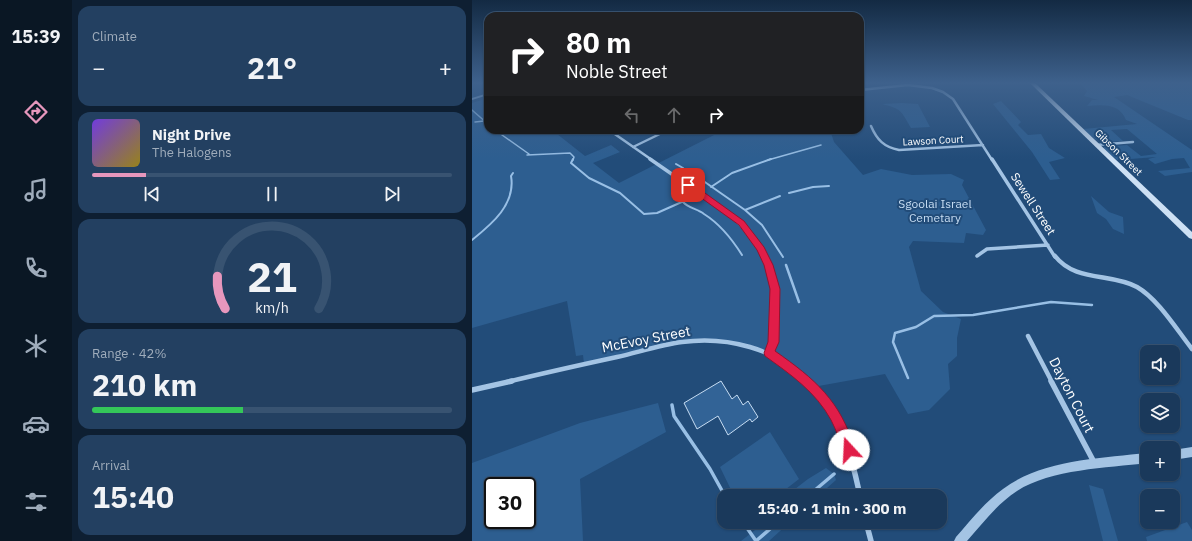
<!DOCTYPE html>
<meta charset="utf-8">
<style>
body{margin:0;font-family:"IBM Plex Sans",sans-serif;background:#234061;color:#f1f3f6;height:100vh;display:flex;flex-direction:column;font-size:15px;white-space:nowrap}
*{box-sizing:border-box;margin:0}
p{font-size:13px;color:#9facbb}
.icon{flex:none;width:22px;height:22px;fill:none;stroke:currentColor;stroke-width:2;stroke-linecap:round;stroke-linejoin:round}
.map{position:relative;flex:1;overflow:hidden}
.drawer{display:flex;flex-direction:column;gap:6px;padding:6px;background:#0e1f32;width:400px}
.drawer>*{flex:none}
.hud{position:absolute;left:12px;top:12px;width:380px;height:122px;border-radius:12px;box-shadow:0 1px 3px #0004,0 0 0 1px #385371;background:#202124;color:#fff;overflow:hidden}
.controls{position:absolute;left:668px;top:345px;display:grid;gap:8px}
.controls a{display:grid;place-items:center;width:40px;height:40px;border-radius:8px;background:#1a395b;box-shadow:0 1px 3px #0004,0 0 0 1px #385371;font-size:20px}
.speed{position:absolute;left:12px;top:477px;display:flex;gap:8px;font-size:20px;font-weight:700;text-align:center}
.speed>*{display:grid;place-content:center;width:52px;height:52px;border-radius:50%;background:#1a395b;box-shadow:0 1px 3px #0004,0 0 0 1px #385371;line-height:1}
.speed .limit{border:2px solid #111;border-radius:6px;background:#fff;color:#111}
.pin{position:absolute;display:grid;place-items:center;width:34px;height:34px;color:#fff;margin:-17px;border-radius:8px;box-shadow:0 2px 6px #0006}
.me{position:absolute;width:44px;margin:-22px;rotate:340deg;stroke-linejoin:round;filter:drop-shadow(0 0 3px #0008)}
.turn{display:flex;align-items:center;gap:14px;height:84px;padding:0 16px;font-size:18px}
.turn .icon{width:52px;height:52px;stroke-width:2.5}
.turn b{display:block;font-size:28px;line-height:34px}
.lanes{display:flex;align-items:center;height:38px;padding:0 16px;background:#0003;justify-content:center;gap:20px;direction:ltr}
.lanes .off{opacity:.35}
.big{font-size:30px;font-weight:800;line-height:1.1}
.drawer .widget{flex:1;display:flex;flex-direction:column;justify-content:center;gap:6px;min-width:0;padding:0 14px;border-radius:12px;background:#234061}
.drawer .dial{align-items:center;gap:0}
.dial svg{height:104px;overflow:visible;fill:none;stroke:#385371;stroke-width:7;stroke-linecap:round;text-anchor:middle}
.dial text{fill:#f1f3f6;stroke:none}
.song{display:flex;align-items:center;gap:12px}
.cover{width:48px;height:48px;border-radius:6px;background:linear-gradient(135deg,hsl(260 70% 55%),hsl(50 70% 35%))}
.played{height:4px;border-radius:2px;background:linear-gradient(90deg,#e797bd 15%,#385371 15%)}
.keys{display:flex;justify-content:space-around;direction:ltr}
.heat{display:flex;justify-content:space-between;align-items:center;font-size:22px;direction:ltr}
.charge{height:6px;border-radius:3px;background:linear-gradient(90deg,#34c759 42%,#385371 0)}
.trip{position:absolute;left:245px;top:489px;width:230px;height:40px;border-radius:12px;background:#1a395b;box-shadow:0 1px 3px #0004,0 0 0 1px #385371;font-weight:800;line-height:40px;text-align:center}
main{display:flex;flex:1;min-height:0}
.tab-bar{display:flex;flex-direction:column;width:72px;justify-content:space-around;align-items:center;background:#0a1724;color:#9facbb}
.tab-bar .icon{width:28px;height:28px}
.tab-bar .selected{color:#e797bd}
.tab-bar b{font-size:18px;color:#f1f3f6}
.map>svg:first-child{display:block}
.green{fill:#2d5e90;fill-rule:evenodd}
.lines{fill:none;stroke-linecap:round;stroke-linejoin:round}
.stream-far3{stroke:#98bfe5;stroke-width:1.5}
.stream-far2{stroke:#98bfe5;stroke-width:2}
.stream-far1{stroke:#98bfe5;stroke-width:2.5}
.stream{stroke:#98bfe5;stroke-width:3.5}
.building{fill:#326396;stroke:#c7ddf3}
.minor-far3{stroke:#a4c4e4;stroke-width:2.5}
.minor-far2{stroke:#a4c4e4;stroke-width:3.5}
.minor-far1{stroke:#a4c4e4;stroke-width:4.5}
.minor{stroke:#a4c4e4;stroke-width:5.5}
.tertiary{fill:#a4c4e4;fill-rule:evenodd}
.secondary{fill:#cde0f4;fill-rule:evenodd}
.route{fill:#e11d48;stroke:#92132f}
.labels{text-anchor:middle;stroke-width:4;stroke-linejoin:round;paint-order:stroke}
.far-street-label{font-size:10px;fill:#fff;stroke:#224c79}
.park-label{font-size:12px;fill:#c7ddf3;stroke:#224c79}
.street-label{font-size:12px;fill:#fff;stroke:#224c79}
.near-street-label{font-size:14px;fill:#fff;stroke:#224c79}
</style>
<main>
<nav class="tab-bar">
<b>15:39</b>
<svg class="icon selected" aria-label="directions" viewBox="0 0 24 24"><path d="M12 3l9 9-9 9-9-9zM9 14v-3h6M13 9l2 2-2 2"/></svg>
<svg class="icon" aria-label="music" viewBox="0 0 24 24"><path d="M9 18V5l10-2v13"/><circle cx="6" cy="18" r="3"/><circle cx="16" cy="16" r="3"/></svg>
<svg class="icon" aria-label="phone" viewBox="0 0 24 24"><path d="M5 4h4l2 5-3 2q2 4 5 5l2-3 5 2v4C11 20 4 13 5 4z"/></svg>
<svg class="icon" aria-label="climate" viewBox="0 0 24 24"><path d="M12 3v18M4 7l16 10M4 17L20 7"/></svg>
<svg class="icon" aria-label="car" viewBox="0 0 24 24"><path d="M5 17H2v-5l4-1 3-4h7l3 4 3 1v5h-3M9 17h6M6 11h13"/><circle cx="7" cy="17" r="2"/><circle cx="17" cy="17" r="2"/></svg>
<svg class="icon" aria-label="filters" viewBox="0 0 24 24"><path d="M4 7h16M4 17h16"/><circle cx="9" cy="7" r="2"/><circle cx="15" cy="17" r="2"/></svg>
</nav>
<section class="drawer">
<div class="widget"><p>Climate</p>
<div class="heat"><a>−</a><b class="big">21°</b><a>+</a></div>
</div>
<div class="widget">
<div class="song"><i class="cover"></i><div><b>Night Drive</b><p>The Halogens</p></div></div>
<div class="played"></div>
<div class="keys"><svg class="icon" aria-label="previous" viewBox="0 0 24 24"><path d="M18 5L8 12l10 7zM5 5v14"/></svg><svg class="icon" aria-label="pause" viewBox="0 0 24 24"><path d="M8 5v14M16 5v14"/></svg><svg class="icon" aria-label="next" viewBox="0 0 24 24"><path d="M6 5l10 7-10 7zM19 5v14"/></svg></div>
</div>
<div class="widget dial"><svg viewBox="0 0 100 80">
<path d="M14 69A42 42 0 1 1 86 69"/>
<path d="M14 69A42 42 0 0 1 8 44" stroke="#e797bd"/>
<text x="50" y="56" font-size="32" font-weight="700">21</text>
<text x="50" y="72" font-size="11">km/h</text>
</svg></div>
<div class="widget"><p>Range · 42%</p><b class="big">210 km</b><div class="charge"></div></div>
<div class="widget"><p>Arrival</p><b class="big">15:40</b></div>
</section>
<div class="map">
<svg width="720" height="541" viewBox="0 0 720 541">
<rect width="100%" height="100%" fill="#224c79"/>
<!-- green -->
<path class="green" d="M608,83H720V120H716L655,95L642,97L720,150V172L693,176L686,171L718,168L712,158L700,159L683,164L676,159L684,157L645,160L632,149V147L655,145L669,156L685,154L655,129L639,130L651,141C628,142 628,145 611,129L665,124L654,120C647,103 631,105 615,106L620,100H626L612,96L615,91Z
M16,98V130H80L113,156L139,145L148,152L121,163L147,183L252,130H358L362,142L391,175L409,169L440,175L479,174L492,180L490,185L514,230L511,235L494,233L492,243L441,241L437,247L449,291L471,312L489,319L485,338V356L476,364L478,389L457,410L436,414L413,374L341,387L309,360L263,343L222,341L112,364L111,355L104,356L95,301L0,328V103Z
M529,101L549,122L546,125L556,135L569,134L577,148L593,158L577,162L588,179L578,180L560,152L521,104Z
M430,103L446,104L458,127L439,128C429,111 430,109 410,104Z
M619,196L637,212L651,217L652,234L641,229L634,219L625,213Z
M186,403L194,432L108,479L111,541H0V463L108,423ZM21,486H55V520H21Z
M298,432L327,479L305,496H262L248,467Z
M354,468L362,474L364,480L346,496H314L336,479Z
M617,485L631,489L646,541H631Z
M291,522H318L297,541H269L287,527Z
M715,522L720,530V541H675L674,537Z"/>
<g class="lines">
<!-- stream-far3 -->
<path class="stream-far3" d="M0,110L16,124
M3,122L12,121
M23,130L57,154
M55,155L98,153L102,157L101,160
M296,160L349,145"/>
<!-- stream-far2 -->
<path class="stream-far2" d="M101,159L99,163L117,178L148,193L172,214L185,213L221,197
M204,164L211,168
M217,171L273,210L290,225L311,257
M239,187L260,173L299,159
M317,193L341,187L357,186
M211,202C216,208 226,209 232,214C248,224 260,239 270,255
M273,210L308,196
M0,240C20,224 44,204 39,176L41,173"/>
<!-- stream-far1 -->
<path class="stream-far1" d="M314,265L327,302
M436,378L421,342L423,333L444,327L462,316L501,315L579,302L620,305"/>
<!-- stream -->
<path class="stream" d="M200,405L202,416L238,469L253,496
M336,496L362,474
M271,522L284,541
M284,541L306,522"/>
</g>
<!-- building -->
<path class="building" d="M249,381L260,399L265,395L271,405L276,401L286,417L280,422L278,419L256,435L246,416L225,429L212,403Z"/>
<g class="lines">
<!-- minor-far3 -->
<path class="minor-far3" d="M388,90L436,85L460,88L471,92L481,99L520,160
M399,126C405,140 412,147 427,150L511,145
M137,130L180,160
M624,145L661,142
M161,147L196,130"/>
<!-- minor-far2 -->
<path class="minor-far2" d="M178,159L259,215L280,236L292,257
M520,159L583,257
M505,256L515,249L576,245"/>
<!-- minor-far1 -->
<path class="minor-far1" d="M292,256C305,284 309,324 297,353
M583,256C603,282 639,273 665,287C686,299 705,330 720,349
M556,336L580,382
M35,382C72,373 108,365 145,357C167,352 188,345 210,342C254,336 305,348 336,382"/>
<!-- minor -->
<path class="minor" d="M335,381C369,417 378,448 388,496
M579,381L623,464
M0,390L40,381
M394,522L399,541"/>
<!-- tertiary -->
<path class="tertiary" d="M16,93V95L0,100V98Z
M720,447V457L701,460V450Z
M675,453V463C635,468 579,469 545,491C525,504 511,523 495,541H482L484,537C499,520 513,502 531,489C569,460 629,458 675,453Z"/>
<!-- secondary -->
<path class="secondary" d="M558,83H563L720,232V239L717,238Z"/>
</g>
<!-- sky -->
<linearGradient id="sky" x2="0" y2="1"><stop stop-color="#132a43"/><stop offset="0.52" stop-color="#3e618c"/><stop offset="1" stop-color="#3e618c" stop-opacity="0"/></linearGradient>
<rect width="720" height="159" fill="url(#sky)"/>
<!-- route -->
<path class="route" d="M214,183H219L272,221L292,247L301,265L308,289L307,342L303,351C343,379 369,401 383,450L381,454L377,456L372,454C368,443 365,431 359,420C344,392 318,374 293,356L292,353L296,342L298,289L292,265L285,250L267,225L214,187Z"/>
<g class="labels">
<!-- far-street labels -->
<g class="far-street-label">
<text transform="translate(461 140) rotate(-3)" y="4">Lawson Court</text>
<text transform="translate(647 152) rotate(44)" y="4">Gibson Street</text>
</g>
<!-- park labels -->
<g class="park-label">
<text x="463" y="208">Sgoolai Israel<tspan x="463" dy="14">Cemetary</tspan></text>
</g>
<!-- street labels -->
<g class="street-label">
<text transform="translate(561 204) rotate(57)" y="4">Sewell Street</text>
</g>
<!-- near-street labels -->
<g class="near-street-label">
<text transform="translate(174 339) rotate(-11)" y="5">McEvoy Street</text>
<text transform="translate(600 395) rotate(63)" y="5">Dayton Court</text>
</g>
</g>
</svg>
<div class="controls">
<a><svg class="icon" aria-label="sound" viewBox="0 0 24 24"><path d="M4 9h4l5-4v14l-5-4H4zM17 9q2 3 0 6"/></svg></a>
<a><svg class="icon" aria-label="layers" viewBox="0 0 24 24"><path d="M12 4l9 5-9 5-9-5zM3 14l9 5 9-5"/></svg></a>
<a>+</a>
<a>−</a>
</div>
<div class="speed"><div class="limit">30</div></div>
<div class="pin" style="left:216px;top:185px;background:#d93025"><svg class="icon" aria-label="arrive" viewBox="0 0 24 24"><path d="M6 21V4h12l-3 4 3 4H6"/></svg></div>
<svg class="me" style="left:377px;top:450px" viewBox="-20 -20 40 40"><circle r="19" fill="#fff"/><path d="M0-13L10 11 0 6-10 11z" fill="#e11d48"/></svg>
<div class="trip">15:40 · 1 min · 300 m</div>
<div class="hud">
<div class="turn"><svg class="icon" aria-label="right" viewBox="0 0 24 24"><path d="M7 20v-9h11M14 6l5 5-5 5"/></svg><div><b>80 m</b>Noble Street</div></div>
<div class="lanes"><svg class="icon off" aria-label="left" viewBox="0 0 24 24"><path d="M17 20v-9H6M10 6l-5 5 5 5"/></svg><svg class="icon off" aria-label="ahead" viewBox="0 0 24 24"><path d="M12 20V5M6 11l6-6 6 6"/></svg><svg class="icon" aria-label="right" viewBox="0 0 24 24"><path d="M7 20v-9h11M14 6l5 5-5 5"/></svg></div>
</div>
</div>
</main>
